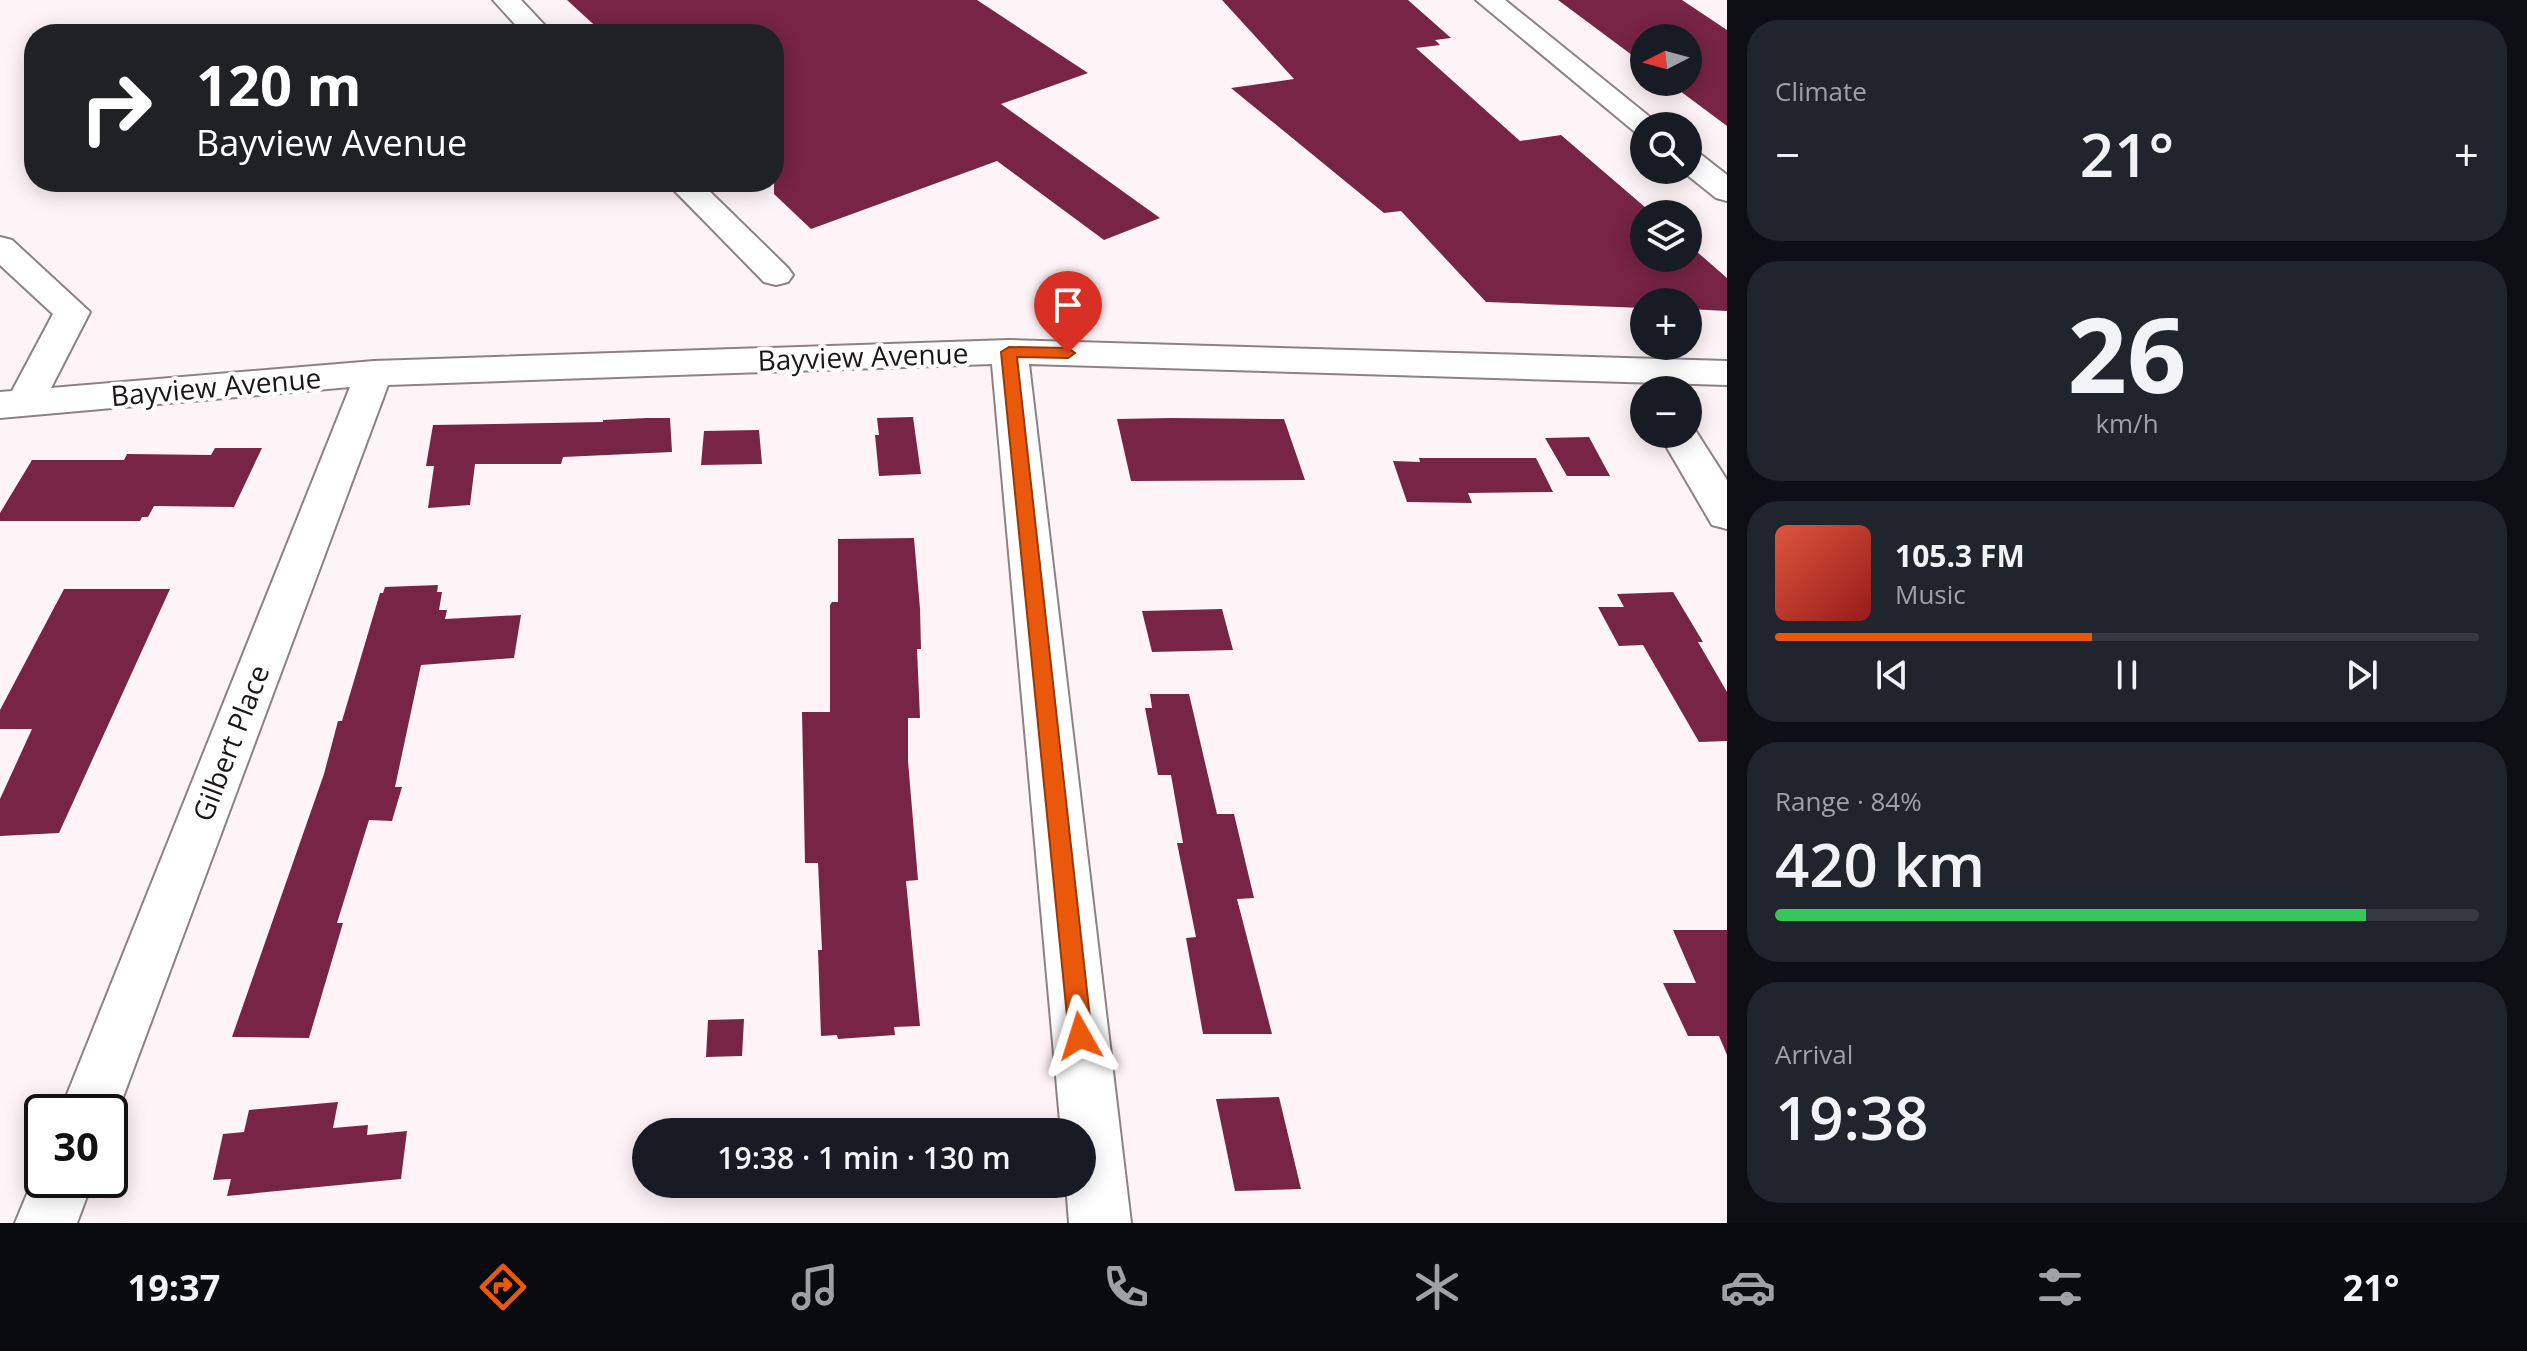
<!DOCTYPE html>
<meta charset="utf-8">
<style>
body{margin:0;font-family:"Open Sans",sans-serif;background:#20242c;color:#f1f3f6;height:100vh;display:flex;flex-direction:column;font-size:30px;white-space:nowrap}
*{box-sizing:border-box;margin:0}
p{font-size:26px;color:#9ea1a6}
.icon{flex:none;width:44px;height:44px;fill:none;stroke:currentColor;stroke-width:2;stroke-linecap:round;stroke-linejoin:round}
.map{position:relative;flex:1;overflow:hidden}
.side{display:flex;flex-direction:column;gap:20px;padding:20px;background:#0d0f14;width:800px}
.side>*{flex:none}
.top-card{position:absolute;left:24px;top:24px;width:760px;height:168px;border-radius:32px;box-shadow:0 4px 20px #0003;background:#202124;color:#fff;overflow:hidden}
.needle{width:52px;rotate:264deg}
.fabs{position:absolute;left:1630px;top:24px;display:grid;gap:16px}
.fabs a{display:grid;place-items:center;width:72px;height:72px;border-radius:50%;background:#171b24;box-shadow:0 4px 20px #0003;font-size:40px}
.speed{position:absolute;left:24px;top:1094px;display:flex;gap:16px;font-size:40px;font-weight:700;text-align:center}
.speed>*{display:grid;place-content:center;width:104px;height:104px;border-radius:50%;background:#171b24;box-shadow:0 4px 20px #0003;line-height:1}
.speed .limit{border:4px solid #111;border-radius:12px;background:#fff;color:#111}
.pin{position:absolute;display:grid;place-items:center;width:68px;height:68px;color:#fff;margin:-82px -34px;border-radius:50% 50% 50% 0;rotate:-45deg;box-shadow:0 0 8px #0007}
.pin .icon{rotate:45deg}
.me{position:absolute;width:88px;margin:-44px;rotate:354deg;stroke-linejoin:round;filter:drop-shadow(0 0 6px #0008)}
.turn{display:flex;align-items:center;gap:28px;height:168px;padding:0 40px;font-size:36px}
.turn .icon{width:104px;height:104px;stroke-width:2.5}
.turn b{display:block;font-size:56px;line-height:68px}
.big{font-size:60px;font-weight:600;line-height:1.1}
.side .widget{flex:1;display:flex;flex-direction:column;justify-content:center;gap:12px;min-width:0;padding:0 28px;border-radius:32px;background:#20242c}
.side .dial{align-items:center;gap:0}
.dial b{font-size:104px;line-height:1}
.song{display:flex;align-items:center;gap:24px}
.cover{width:96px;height:96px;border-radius:12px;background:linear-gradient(135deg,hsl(10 70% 55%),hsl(0 70% 35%))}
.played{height:8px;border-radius:4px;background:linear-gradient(90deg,#ea580c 45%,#363941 45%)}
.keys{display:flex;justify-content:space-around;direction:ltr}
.heat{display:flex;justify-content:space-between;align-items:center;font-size:44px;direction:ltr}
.charge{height:12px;border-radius:6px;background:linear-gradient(90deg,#34c759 84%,#363941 0)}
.trip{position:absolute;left:632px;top:1118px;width:464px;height:80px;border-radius:40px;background:#171b24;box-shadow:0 4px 20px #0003;font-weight:600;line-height:80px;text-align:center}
.dock{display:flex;height:128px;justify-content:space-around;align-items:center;background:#090b0e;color:#9ea1a6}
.dock .icon{width:56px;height:56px}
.dock .selected{color:#ea580c}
.dock b{font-size:36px;color:#f1f3f6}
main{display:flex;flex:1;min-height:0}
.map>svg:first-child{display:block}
.building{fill:#782445}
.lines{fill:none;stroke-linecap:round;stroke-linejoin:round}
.minor-casing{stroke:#8c8285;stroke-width:4}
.minor{fill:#fff;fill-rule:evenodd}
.route{fill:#ea580c;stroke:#983908;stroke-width:2}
.labels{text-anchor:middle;stroke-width:8;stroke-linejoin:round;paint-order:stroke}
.street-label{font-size:28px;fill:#1b1718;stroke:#fff}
</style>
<main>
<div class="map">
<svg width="1727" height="1223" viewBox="0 0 1727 1223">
<rect width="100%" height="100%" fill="#fef3f6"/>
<!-- building -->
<path class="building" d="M567,0H977L1088,73L1001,104L1160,218L1104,240L997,161L811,229L774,194V34H604Z
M1222,0H1408L1451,38L1435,40L1440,45L1416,48L1520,141L1561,135L1653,214H1644V258H1688V244L1727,278V311L1688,309V302H1644V308L1486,302L1401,211L1384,213L1231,88L1294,79Z
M1558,0H1682L1727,30V126L1668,82H1688V38H1644V64Z
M913,417L921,474L879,476L875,435H879L877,418Z
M647,418H670L672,452L563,457L561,464H475L470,505L428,508L434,466H426L433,425L603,422V420Z
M1172,418L1284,419L1305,480L1131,481L1117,419Z
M759,430L762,464L701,465L704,431Z
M1589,437L1610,476H1567L1545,438Z
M215,448H262L234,507L154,506L148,517H142L140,521H0V513L32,460H124L127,454L211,455Z
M1419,458H1536L1553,492L1468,493L1472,503L1407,502L1393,461L1420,462Z
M914,538L920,609L921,649H917L920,718H908V761L918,880L906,881L920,1026L894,1027L895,1035L838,1039L837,1035L821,1036L818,950H822L818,863H805L802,712H830V605L832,602H838V539Z
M438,585L437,592H442L439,610H447L445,619L521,615L514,658L421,665L395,787H402L392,821L369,820L337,923H343L309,1038L232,1037L324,774L338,721H342L380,593H383L385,587Z
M64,589H170L59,833L0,836V799L32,729H0V710Z
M1673,592L1703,642H1698L1727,692V741L1699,742L1643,645L1619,646L1598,607H1624L1617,594Z
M1222,609L1233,650L1152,652L1142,611Z
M1150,694H1189L1217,814H1234L1254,898L1237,899L1272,1034H1203L1186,938L1196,937L1177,843H1183L1171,775H1158L1145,708H1152Z
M1673,930H1727V1055L1719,1036H1688L1663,983H1696Z
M744,1019L742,1056L706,1057L708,1020Z
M1279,1097L1301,1189L1235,1191L1216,1099Z
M338,1102L333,1128L368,1125L367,1135L407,1131L401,1179L227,1196L231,1179L213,1180L223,1134L244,1132L249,1110Z"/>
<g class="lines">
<!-- minor casing -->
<g class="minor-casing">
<path id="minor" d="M493,0H521L553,34H524Z
M1476,0H1505L1661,126H1644V134L1635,132Z
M1688,151L1699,153L1727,175V201L1716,198L1681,170H1688Z
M666,182H700L788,268L793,275L788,282L776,285L764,282Z
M0,237L12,240L90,312L51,388L374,361L1009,340L1727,361V385L1029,364L1131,1223H1069L1066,1184H1082V1132H1061L992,364L388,385L110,1132V1112H60L350,387L0,418V392L12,391L53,314L0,265Z
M1688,424L1692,425L1727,480V529L1712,525L1659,434H1688Z
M42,1158V1180H93L77,1223H15Z"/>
</g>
<!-- minor -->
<use href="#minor" class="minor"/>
</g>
<!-- route -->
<path class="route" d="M1009,347L1068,348L1075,353L1068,358L1017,357L1092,1036L1089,1045L1080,1048L1072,1045L1069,1036L1001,352Z"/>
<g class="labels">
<!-- street labels -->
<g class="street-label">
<text transform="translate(863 357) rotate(-2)" y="10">Bayview Avenue</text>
<text transform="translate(216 387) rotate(-5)" y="10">Bayview Avenue</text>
<text transform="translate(231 743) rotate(-69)" y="10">Gilbert Place</text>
</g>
</g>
</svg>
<div class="fabs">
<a><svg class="needle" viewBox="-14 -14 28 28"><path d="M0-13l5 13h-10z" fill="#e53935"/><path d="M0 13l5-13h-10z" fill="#9ea1a6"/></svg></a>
<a><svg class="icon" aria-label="search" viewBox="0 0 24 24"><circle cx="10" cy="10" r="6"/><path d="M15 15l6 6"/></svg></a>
<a><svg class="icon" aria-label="layers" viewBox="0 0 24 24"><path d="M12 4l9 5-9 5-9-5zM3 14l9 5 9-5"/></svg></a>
<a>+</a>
<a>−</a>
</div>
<div class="speed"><div class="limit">30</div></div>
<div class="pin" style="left:1068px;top:353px;background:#d93025"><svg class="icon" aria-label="arrive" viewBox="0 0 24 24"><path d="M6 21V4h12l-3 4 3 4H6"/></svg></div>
<svg class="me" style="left:1080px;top:1036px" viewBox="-20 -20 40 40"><path d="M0-17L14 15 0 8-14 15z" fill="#ea580c" stroke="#fff" stroke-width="4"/></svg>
<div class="trip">19:38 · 1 min · 130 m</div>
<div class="top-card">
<div class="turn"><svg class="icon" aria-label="right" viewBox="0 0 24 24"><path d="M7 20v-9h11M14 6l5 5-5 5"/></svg><div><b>120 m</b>Bayview Avenue</div></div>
</div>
</div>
<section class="side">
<div class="widget"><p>Climate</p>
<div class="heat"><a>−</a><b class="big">21°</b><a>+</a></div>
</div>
<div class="widget dial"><b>26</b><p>km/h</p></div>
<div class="widget">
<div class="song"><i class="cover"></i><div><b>105.3 FM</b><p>Music</p></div></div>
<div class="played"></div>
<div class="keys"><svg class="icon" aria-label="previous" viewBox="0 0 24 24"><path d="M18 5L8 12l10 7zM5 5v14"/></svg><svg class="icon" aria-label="pause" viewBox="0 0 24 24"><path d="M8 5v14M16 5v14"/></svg><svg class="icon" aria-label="next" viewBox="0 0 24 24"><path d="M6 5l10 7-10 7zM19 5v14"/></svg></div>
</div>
<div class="widget"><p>Range · 84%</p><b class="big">420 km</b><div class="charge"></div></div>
<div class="widget"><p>Arrival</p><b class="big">19:38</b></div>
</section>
</main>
<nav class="dock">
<b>19:37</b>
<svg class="icon selected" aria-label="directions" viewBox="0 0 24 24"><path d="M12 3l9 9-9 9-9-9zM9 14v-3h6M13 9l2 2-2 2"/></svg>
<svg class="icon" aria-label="music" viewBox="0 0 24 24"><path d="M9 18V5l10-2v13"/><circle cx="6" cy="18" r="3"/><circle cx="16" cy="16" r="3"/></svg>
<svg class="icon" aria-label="phone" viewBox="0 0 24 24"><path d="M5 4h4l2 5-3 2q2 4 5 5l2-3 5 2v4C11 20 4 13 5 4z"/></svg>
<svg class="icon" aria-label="climate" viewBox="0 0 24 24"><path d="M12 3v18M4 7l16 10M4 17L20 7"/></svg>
<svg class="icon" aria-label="car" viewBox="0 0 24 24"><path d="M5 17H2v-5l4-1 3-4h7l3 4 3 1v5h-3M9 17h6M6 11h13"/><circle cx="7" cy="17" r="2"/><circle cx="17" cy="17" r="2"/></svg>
<svg class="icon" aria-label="filters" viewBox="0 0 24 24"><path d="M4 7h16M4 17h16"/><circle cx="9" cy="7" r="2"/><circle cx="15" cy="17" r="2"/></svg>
<b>21°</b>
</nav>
